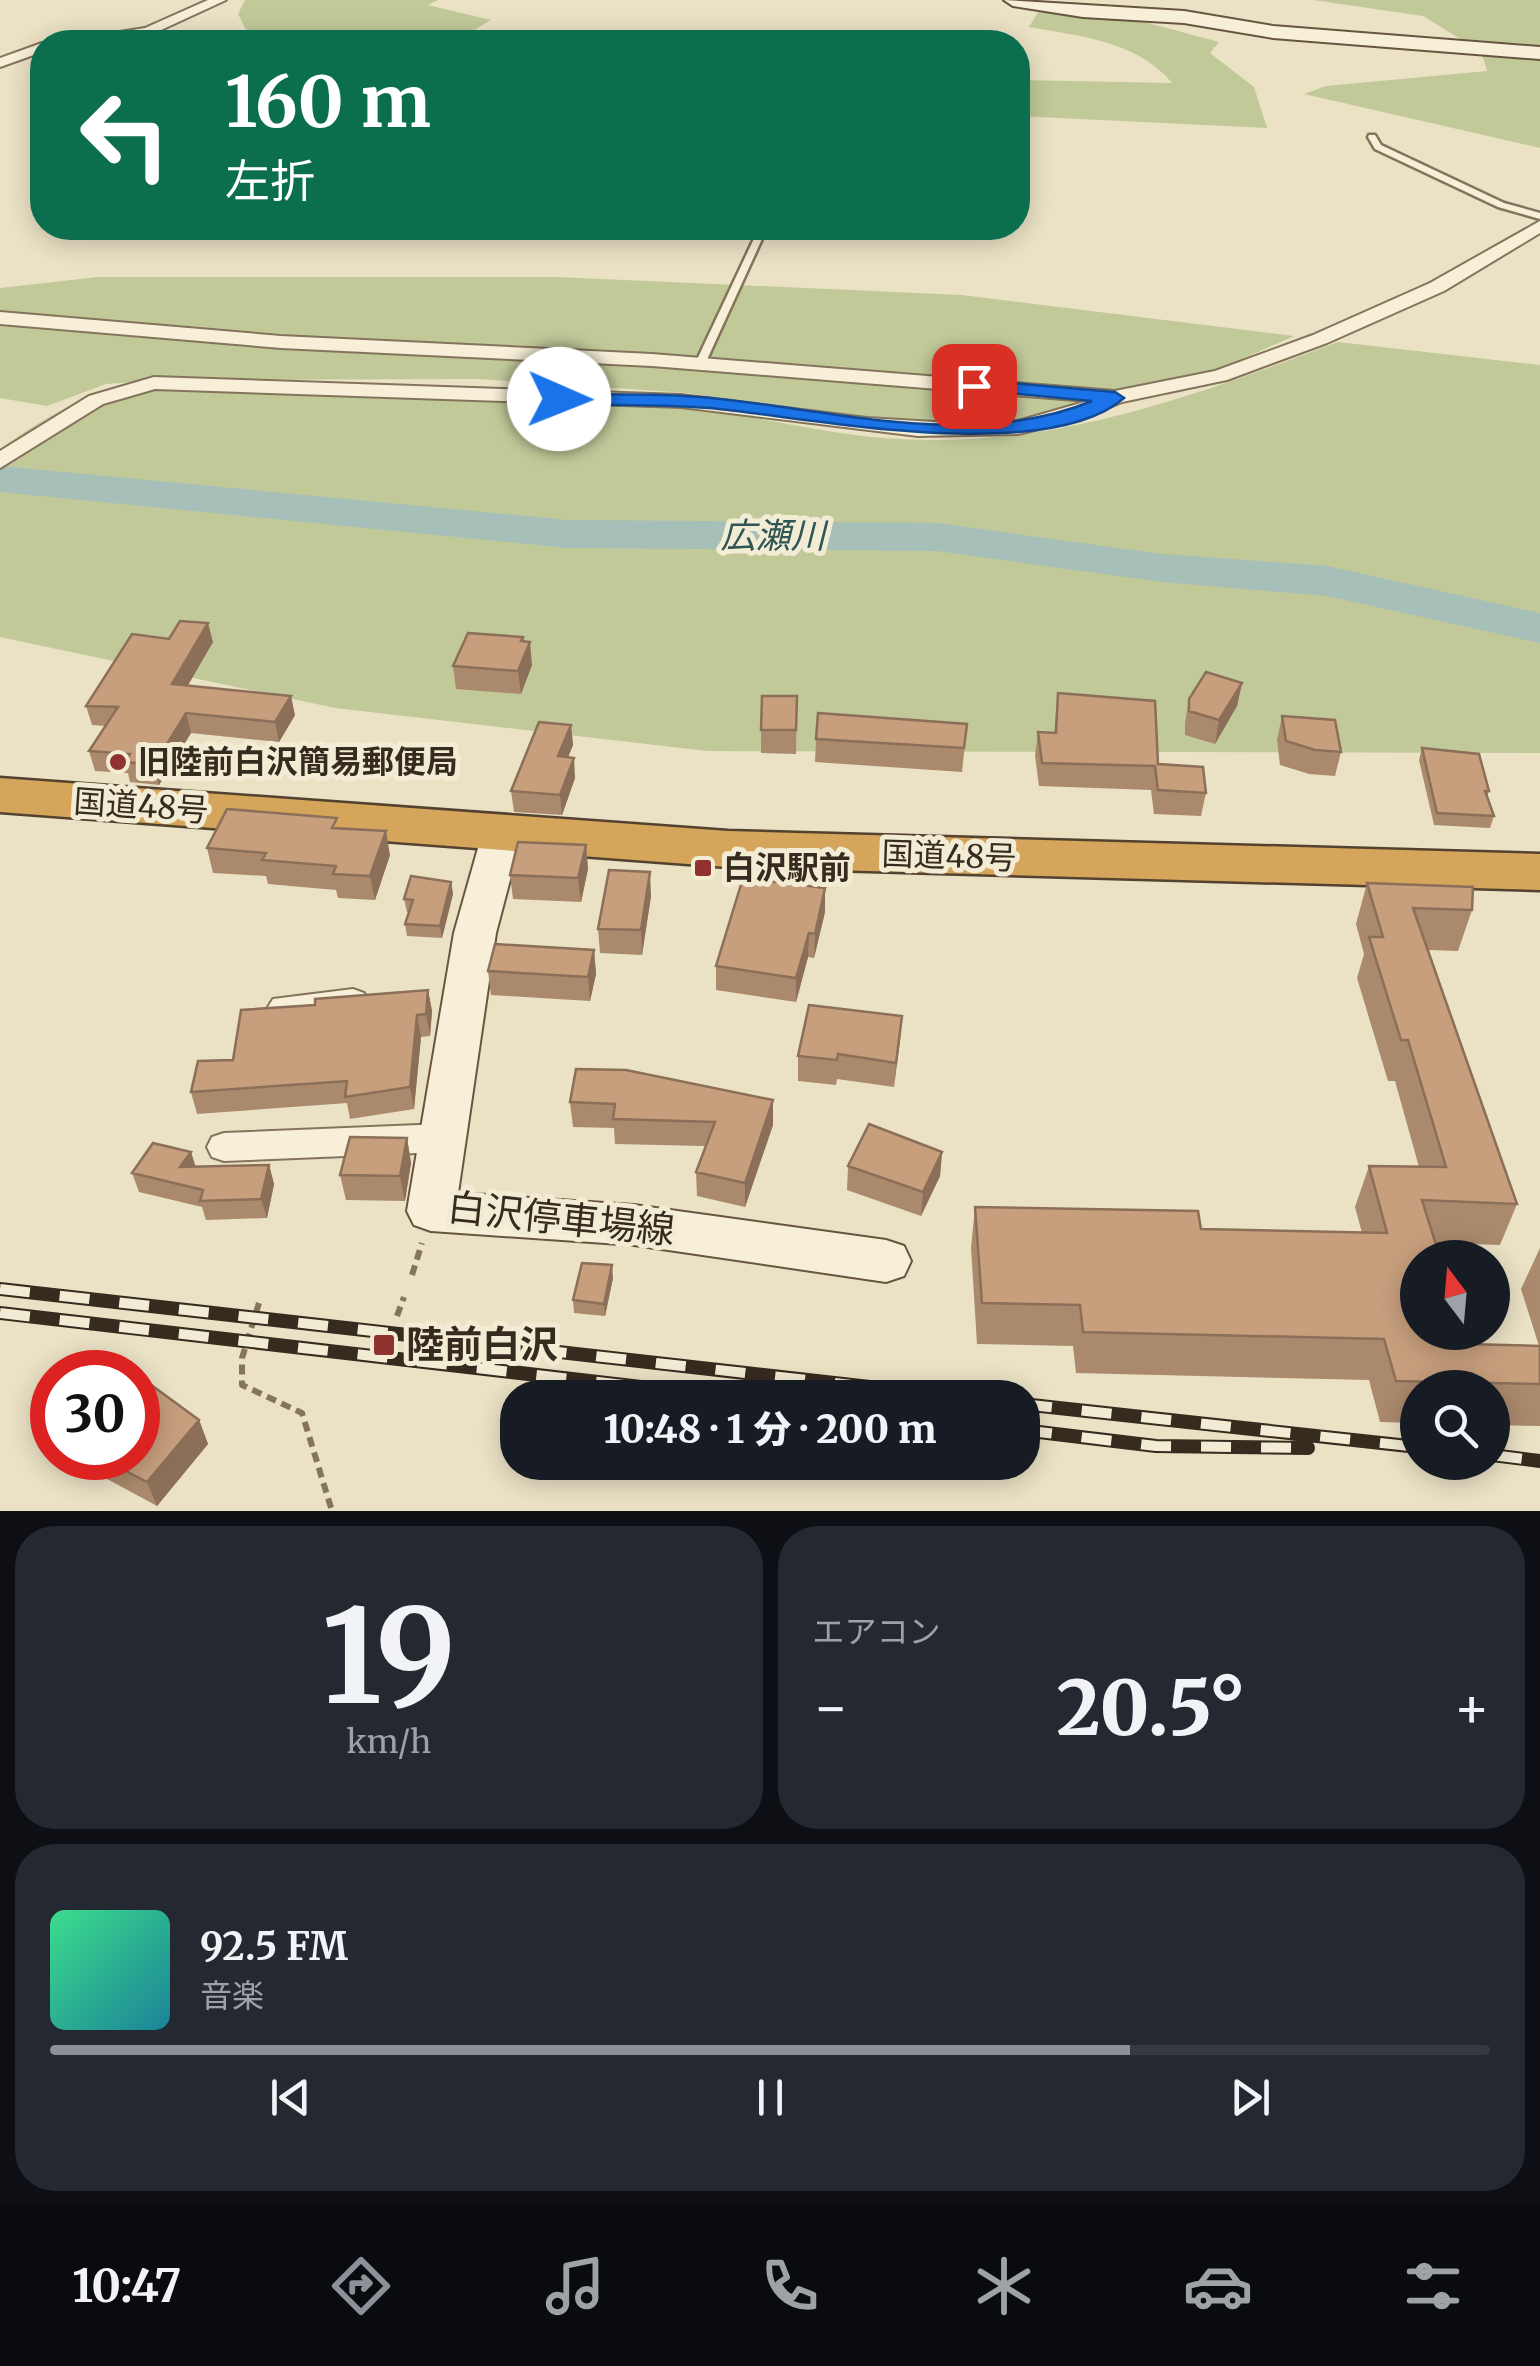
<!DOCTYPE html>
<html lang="ja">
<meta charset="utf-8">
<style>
body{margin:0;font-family:Merriweather,"Noto Sans JP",serif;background:#242831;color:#f1f3f6;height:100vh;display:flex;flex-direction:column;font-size:38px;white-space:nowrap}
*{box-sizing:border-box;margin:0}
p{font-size:32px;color:#9ea1a6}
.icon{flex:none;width:55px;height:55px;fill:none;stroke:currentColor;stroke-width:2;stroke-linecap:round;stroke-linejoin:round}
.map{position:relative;height:1511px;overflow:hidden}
.drawer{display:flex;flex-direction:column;gap:15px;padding:15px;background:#0d0f14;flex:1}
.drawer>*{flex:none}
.banner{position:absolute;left:30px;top:30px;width:1000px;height:210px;border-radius:40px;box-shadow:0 5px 25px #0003;background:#0b6e4f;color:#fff;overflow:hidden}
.needle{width:65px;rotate:344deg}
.tools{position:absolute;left:1400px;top:1240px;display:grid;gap:20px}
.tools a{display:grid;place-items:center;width:110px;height:110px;border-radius:50%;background:#171b24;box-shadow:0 5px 25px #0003;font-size:50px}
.speed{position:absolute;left:30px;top:1350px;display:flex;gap:20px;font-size:50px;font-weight:700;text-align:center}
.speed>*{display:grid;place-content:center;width:130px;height:130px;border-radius:50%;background:#171b24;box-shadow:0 5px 25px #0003;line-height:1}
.speed .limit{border:15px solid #d22;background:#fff;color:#111}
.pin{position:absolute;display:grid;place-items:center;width:85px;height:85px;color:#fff;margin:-42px;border-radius:20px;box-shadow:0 5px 15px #0006}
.me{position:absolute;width:110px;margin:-55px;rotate:91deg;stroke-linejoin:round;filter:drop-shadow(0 0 8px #0008)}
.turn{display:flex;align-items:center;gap:35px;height:210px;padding:0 30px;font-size:45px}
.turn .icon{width:130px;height:130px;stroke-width:2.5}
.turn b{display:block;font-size:70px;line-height:85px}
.big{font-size:75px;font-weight:800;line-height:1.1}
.drawer .widget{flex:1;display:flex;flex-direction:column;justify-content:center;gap:15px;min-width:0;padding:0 35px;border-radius:40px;background:#242831}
.drawer .dial{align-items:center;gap:0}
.dial b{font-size:130px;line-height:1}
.song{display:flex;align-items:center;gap:30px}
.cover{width:120px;height:120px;border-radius:15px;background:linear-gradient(135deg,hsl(150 70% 55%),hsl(190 70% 35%))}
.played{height:10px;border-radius:5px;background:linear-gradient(90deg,#8c9099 75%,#363941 75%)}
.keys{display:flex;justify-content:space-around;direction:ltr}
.heat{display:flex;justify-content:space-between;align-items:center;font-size:55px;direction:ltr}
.drawer .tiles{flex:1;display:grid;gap:15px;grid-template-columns:1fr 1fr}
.widget:last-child{grid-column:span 2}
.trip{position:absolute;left:500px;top:1380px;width:540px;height:100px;border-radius:40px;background:#171b24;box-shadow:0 5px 25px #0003;font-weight:800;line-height:100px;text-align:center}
.dock{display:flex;height:160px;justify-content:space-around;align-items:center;background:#090b0e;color:#9ea1a6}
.dock .icon{width:70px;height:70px}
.dock .active{color:#8c9099}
.dock b{font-size:45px;color:#f1f3f6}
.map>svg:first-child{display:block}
.green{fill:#c1c999}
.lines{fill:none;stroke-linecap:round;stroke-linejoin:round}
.river{fill:#a6bfb9;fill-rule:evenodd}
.lane-casing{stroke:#85745c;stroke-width:5}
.street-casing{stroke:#85745c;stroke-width:4}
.secondary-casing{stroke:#67553f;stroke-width:4}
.highway-casing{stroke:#534230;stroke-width:5}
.path{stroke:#85745c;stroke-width:6;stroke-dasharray:10 6;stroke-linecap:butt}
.lane{fill:#f7efd8;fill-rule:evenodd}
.street{fill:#f7efd8;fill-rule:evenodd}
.secondary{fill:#f7efd8;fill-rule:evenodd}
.highway{fill:#d5a55b;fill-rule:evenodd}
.rail-casing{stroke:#362b1f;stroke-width:14}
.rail{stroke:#f3ecd4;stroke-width:10;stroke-dasharray:30;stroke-linecap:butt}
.wall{fill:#ab896c}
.shaded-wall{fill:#8b6f58}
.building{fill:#c79f7d;stroke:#8b6f58;stroke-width:2.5}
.route{fill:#1a73e8;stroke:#114b97;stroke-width:2.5}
.poi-dot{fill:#903330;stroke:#f3ecd4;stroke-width:4}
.labels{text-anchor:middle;stroke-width:10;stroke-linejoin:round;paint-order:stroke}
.poi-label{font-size:32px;font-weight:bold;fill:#362b1f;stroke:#f3ecd4;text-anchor:start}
.street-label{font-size:32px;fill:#362b1f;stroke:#f3ecd4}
.water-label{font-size:35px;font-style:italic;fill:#2f5554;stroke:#f3ecd4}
.near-street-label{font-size:38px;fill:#362b1f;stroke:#f3ecd4}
.near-poi-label{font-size:38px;font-weight:bold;fill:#362b1f;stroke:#f3ecd4;text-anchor:start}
</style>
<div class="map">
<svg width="1540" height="1511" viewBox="0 0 1540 1511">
<rect width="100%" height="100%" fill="#ebe2c5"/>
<!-- green -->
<path class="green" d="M245,0H438L428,5L491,20L454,42H252L238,14Z
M1313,0H1540V49L1467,43L1423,16Z
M1040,9L1093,18L1122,16L1219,42L1210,53L1254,87L1267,128L1018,116V80L1172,83C1138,41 1079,36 1029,27Z
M1482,54L1540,61V148L1304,94L1326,86L1487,71Z
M98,277H557L962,295L1294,336L1231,364L1113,406L1014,424L861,421L688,393L478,379L168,380L106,384L47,406L0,398V288Z
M1338,342L1540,365V753L707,751L335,708L0,637V449C29,429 58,408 93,399C143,386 200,393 251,393C402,390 555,389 704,410C769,418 834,436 899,439C1056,448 1194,396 1338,342Z"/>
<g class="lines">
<!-- river -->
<path class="river" d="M0,466L568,520L937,523L1162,554L1327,566L1540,613V643L1327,596L1162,582L937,551L568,548L0,492Z"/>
<!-- lane casing -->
<g class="lane-casing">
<path id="lane" d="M1369,135H1375L1381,145L1504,203L1540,213V219L1498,207L1375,149L1368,137Z
M759,228H767L705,364L700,367L696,366L695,364Z"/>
</g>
<!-- street casing -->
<g class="street-casing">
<path id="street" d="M208,0H226L148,36L56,42L145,28Z
M42,43V52L0,67V58Z
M1540,221V233L1444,291L1327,343L1227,380L1122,402L1074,421L1018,434L918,436L681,407L155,389L103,404L0,468V451L89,396L154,377L681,395L867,418L968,424L1018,421L1088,401L652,366L281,348L0,324V312L281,336L652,354L1115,391L1215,371L1313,335L1430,283Z
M353,989L364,993L369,1001L364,1009L284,1019L273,1015L268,1007L273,999Z
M443,1124L455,1128L460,1138L455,1148L443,1152L224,1161L212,1157L207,1147L212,1137L224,1133Z"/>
</g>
<!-- secondary casing -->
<g class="secondary-casing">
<path id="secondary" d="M1004,0L1184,11L1273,26L1540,47V59L1273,38L1184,23L1083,17L1013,6Z
M502,821L516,825L522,834L496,933L458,1193L634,1205L886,1240L904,1246L911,1261L904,1276L886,1282L634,1245L431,1231L414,1225L407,1211L454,933L482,834L488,825Z"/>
</g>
<!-- highway casing -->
<g class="highway-casing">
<path id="highway" d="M0,778L728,831L1540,854V890L728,867L0,812Z"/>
</g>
<!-- path -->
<path class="path" d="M412,1275L422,1243
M259,1303L242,1358V1385L302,1413L332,1511
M397,1316L404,1297"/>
<!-- lane -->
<use href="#lane" class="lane"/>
<!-- street -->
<use href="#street" class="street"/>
<!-- secondary -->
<use href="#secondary" class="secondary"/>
<!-- highway -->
<use href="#highway" class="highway"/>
<!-- rail casing -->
<g class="rail-casing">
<path id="rail" d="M0,1289L967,1398
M0,1313L736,1398
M1022,1404L1418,1447
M1022,1430L1156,1446L1308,1448
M1492,1455L1540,1461"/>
</g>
<!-- rail -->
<use href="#rail" class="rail"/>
</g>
<!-- wall -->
<path class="wall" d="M523,637L532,665L521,694L456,689L453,666Z
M169,639L213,642L188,685L295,715L279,742L191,733L159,785L130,782L128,773L95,771L89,751L105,726L92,725L86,706Z
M1242,683L1237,706L1215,744L1185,735V723L1189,699Z
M1058,693L1158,764L1206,793L1201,816L1154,814L1151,790L1039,786L1035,756L1038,732L1054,733Z
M797,696L796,754L761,753V730Z
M1282,716L1341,752L1335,776L1309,774L1280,765L1277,740Z
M967,724L962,772L815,762L816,739Z
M571,725L573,745L568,757L575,778L562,815L514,812L511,791Z
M1422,748L1489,791L1487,797L1494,816L1490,828L1434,825L1419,760Z
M339,829L390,855L375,900L338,898L336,890L268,884L266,876L213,873L207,848Z
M586,845L588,869L581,902L513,899L510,875Z
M451,882L453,894L442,938L407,936L405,924L409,912H407L404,899Z
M1367,883L1472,910L1458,951L1428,950L1517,1204L1500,1245L1435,1243L1466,1344L1539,1346L1521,1289L1540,1248V1426L1492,1425V1388H1418V1423L1380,1422L1369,1380L1076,1373L1073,1346L977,1344L971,1248L975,1207L1201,1229L1362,1233L1355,1207L1369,1166L1419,1167L1395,1081H1388L1357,978L1364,954L1356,924Z
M825,888V912L814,958L808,957L796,1002L716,990V966Z
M651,896L642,955L600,953L598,929Z
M594,950L596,974L590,1001L491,995L488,971Z
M428,990L432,1011L430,1036L421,1037L414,1109L350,1119L347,1103L197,1114L191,1092L233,1060L315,1005Z
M902,1016L894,1087L837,1079L836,1085L798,1081V1056Z
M576,1069L773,1125L745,1207L697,1196L696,1172L705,1146L615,1144L614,1128L573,1127L570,1102Z
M407,1138L411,1163L405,1201L346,1200L340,1175Z
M191,1152L195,1167L269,1165L274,1184L267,1218L206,1220L202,1207L139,1192L132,1173Z
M942,1152L940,1176L921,1216L847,1190L848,1166Z
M613,1278L605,1316L574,1313L573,1300Z
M199,1420L208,1444L157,1506L96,1473L89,1458H138Z"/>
<!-- shaded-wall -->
<path class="shaded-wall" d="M208,623L213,642L177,704L172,684Z
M523,637L525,654L530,642L532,665L521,694L518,671Z
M1242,683L1237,706L1215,744L1219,720Z
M291,696L295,715L279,742L275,722Z
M186,713L191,733L159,785L154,765Z
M571,725L573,745L560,777L558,756Z
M574,758L575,778L562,815L560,795Z
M386,831L390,855L375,900L370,876Z
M586,845L588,869L581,902L578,878Z
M650,872L651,896L642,955L641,930Z
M451,882L453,894L442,938L440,926Z
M825,888V912L814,958L815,934Z
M809,933L808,957L796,1002V978Z
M594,950L596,974L590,1001L588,977Z
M428,990L432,1011L430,1036L426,1014Z
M417,1015L421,1037L414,1109L410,1087Z
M902,1016L900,1040L894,1087L896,1063Z
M773,1100V1125L745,1207V1183Z
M407,1138L411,1163L405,1201L400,1176Z
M191,1152L197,1171L186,1186L180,1167Z
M942,1152L940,1176L921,1216L923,1192Z
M269,1165L274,1184L267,1218L261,1199Z
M612,1265L613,1278L605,1316L604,1304Z
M199,1420L208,1444L157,1506L147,1482Z"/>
<!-- building -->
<path class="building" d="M180,621L208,623L172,684L291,696L275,722L186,713L154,765L125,762L130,754L89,751L118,707L86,706L132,634L169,639Z
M468,633L523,637L521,641L530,642L518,671L453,666Z
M1206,672L1242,683L1219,720L1189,711V699Z
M1058,693L1155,701L1158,764L1203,767L1206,793L1158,790L1155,766L1042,763L1038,732L1056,733Z
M762,696H797L796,730H761Z
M818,713L967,724L964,748L816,739Z
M1282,716L1335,720L1341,752L1315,750L1286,741Z
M539,722L571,725L558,756L574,758L560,795L511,791Z
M1422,748L1479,754L1489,791H1485L1494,816L1437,813Z
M227,809L337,818L332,828L386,831L370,876L333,874L336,866L262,860L266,853L207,848Z
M518,842L586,845L578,878L510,875Z
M609,870L650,872L641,930L598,929Z
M411,876L451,882L440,926L405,924L413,900L404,899Z
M743,878L825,888L815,934L809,933L796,978L716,966Z
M1367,883L1473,887L1472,910L1413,908L1517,1204L1422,1200L1440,1258H1418V1332H1462L1466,1344L1540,1346V1384L1396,1381L1384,1339L1083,1332L1080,1305L982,1303L975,1207L1198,1211L1201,1229L1387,1233L1369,1166L1446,1167L1408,1040H1401L1369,937H1383Z
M495,944L594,950L588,977L488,971Z
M428,990L426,1014L417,1015L410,1087L345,1097L347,1081L191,1092L198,1061L233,1060L241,1010L315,1005V999Z
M809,1005L902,1016L896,1063L838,1054L837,1060L798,1056Z
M576,1069L626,1070L773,1100L745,1183L696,1172L715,1122L613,1119L615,1104L570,1102Z
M869,1124L942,1152L923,1192L848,1166Z
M350,1137L407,1138L400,1176L340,1175Z
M153,1143L191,1152L180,1167L269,1165L261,1199L200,1201L203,1190L132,1173Z
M582,1263L612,1265L604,1304L573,1300Z
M139,1376L199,1420L147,1482L101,1458H138V1378Z"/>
<!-- route -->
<path class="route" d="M974,380L1115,392L1124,398C1047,465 815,419 719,409C666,404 612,406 559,404L550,399L559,394C612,395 667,393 720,399C840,412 976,449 1092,401L968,389V382Z"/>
<!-- markers -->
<g class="poi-dot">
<circle cx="118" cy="762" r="10"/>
<rect x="693" y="858" width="20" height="20" rx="5"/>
<rect x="372" y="1333" width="24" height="24" rx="5"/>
</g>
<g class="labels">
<!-- poi labels -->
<g class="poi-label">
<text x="138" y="773">旧陸前白沢簡易郵便局</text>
<text x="723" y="879">白沢駅前</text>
</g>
<!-- street labels -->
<g class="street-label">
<text transform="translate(141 806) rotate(4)" y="11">国道48号</text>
<text transform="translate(949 856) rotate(2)" y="11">国道48号</text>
</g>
<!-- water labels -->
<g class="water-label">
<text x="773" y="548">広瀬川</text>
</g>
<!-- near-street labels -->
<g class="near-street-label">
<text transform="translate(561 1219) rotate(6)" y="13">白沢停車場線</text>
</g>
<!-- near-poi labels -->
<g class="near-poi-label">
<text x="406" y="1358">陸前白沢</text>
</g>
</g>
</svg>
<div class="tools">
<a><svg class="needle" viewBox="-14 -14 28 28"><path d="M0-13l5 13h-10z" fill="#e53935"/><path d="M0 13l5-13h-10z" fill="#9ea1a6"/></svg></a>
<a><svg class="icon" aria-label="search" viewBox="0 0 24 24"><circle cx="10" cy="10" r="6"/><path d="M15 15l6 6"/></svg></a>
</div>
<div class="speed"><div class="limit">30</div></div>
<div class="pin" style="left:974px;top:386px;background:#d93025"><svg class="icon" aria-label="arrive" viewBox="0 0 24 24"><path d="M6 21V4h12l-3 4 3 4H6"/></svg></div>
<svg class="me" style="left:559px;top:399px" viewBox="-20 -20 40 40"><circle r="19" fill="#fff"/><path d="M0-13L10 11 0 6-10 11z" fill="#1a73e8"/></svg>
<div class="trip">10:48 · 1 分 · 200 m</div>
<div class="banner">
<div class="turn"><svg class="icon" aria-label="left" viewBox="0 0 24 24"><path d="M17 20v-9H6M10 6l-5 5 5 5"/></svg><div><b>160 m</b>左折</div></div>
</div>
</div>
<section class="drawer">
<div class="tiles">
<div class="widget dial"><b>19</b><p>km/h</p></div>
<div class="widget"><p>エアコン</p>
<div class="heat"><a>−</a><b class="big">20.5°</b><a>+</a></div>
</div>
<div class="widget">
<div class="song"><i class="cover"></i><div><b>92.5 FM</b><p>音楽</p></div></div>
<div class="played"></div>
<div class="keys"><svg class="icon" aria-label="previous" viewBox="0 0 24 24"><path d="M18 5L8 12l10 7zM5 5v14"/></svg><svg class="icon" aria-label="pause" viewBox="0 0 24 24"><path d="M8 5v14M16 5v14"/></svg><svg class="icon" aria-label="next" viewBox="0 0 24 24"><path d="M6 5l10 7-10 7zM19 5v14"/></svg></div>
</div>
</div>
</section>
<nav class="dock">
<b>10:47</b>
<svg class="icon active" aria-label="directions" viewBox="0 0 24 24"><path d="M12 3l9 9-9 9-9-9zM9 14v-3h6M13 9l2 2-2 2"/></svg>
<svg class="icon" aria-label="music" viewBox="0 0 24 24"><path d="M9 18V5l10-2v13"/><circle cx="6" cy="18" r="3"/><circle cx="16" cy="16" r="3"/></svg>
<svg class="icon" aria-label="phone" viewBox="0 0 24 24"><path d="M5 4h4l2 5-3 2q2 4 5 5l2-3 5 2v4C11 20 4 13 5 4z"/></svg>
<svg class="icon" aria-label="climate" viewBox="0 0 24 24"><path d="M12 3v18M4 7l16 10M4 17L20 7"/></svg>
<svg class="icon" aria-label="car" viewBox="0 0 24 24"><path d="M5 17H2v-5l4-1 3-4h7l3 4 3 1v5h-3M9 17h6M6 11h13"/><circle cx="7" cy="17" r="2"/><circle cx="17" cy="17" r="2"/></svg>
<svg class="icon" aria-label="filters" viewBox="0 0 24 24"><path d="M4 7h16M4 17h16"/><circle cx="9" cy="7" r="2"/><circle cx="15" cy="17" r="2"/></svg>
</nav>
